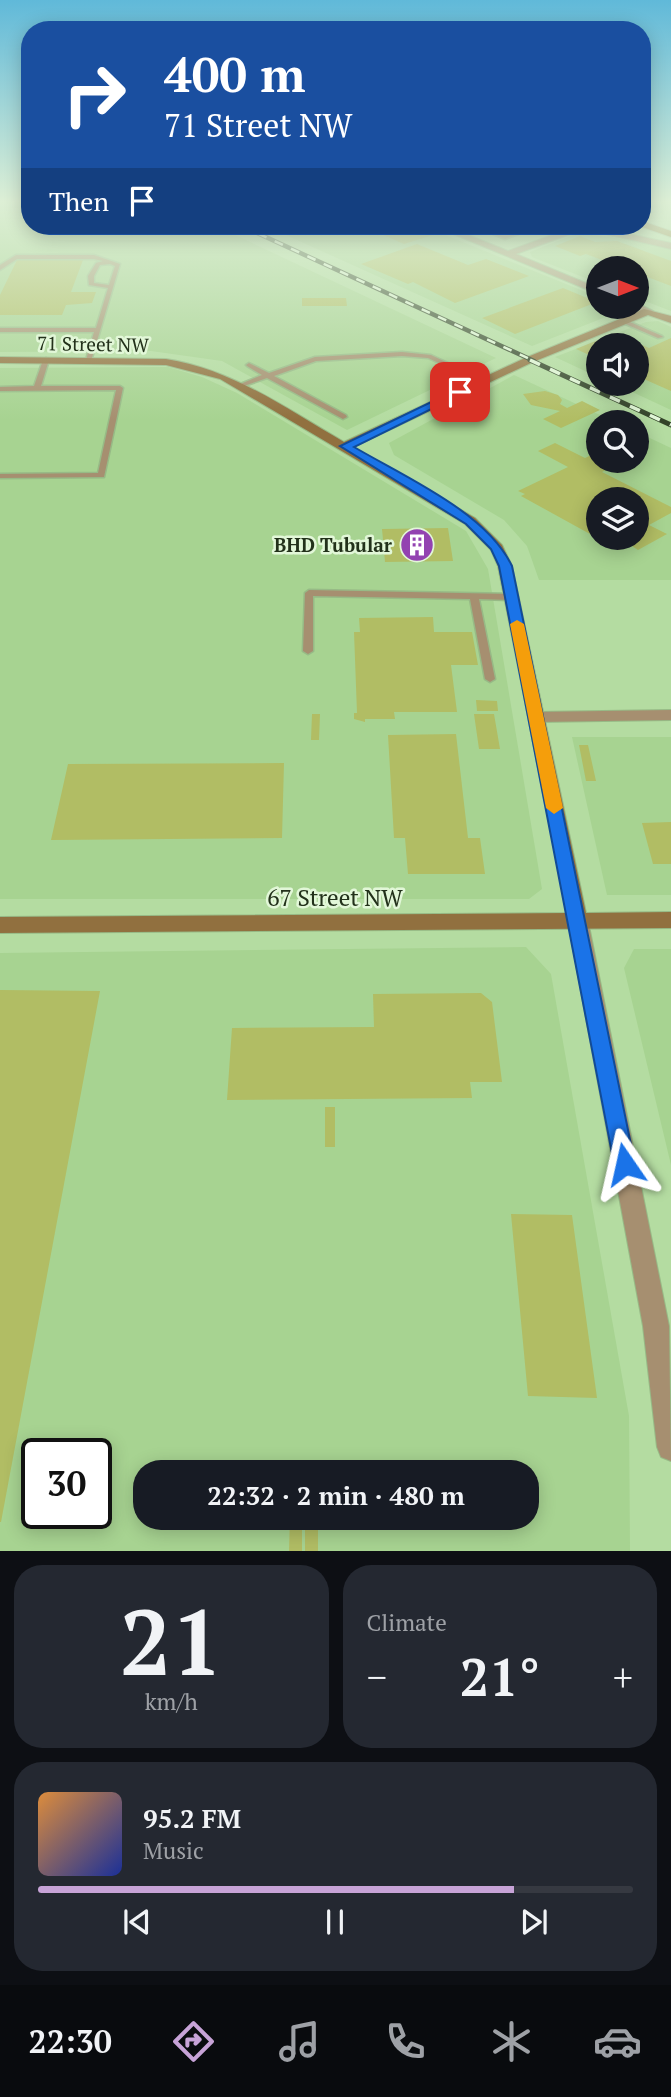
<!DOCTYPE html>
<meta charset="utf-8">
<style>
body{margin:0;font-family:"PT Serif",serif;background:#242831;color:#f1f3f6;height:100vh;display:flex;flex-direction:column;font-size:26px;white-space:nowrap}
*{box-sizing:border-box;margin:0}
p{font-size:23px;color:#9ea1a6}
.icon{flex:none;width:38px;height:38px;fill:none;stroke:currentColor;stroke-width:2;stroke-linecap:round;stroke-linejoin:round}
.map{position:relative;height:1551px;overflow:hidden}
.panel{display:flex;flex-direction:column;gap:14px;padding:14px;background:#0d0f14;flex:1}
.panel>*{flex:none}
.banner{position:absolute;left:21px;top:21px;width:630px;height:214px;border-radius:28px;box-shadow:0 4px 18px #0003;background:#1a4fa0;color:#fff;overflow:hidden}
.needle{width:46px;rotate:90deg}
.buttons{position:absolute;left:586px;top:256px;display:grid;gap:14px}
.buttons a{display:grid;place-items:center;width:63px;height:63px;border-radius:50%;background:#171b24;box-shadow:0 4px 18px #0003;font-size:35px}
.speed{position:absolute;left:21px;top:1438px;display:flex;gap:14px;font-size:35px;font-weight:700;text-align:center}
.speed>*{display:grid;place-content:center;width:91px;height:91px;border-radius:50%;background:#171b24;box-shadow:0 4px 18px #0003;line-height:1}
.speed .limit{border:4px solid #111;border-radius:10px;background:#fff;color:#111}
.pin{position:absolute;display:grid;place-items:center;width:60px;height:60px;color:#fff;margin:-30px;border-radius:14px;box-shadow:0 4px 10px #0006}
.me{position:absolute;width:77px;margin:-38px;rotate:349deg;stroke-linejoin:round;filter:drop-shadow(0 0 5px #0008)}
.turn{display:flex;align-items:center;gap:24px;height:147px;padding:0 28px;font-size:32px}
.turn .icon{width:91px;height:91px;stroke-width:2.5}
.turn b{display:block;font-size:49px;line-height:60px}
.then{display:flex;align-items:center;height:66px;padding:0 28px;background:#0003;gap:14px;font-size:26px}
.big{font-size:52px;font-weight:800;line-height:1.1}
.panel .tile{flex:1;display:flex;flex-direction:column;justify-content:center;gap:10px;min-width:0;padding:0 24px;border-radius:28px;background:#242831}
.panel .dial{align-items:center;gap:0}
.dial b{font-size:91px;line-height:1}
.song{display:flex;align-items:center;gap:21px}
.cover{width:84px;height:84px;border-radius:10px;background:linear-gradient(135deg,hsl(30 70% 55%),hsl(230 70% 35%))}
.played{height:7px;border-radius:4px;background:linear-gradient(90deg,#c7a3d7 80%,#363941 80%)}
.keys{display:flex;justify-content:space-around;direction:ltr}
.heat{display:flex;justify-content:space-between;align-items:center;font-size:38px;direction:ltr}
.panel .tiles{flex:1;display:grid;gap:14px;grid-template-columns:1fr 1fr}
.tile:last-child{grid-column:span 2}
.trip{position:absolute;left:133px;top:1460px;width:406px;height:70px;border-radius:28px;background:#171b24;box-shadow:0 4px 18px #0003;font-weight:800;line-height:70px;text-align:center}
.menu{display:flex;height:112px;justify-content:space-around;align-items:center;background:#090b0e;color:#9ea1a6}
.menu .icon{width:49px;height:49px}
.menu .selected{color:#c7a3d7}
.menu b{font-size:32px;color:#f1f3f6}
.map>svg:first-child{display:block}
.built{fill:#a7d391;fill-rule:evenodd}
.building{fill:#b1bd64;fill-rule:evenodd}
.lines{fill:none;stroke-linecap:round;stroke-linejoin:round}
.lane-casing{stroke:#97ba86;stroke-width:3}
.street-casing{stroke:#97ba86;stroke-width:2}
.secondary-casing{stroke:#97ba86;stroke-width:2}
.primary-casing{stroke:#97ba86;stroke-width:2}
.lane{fill:#a68f70;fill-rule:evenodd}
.street{fill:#a68f70;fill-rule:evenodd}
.secondary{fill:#91703f;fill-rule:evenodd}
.primary{fill:#815911;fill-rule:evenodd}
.rail-far1-casing{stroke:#334429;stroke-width:4.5}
.rail-casing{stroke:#334429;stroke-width:5}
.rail-far1{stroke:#e2f7d8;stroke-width:2.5;stroke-dasharray:9;stroke-linecap:butt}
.rail{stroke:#e2f7d8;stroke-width:3.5;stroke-dasharray:11;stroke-linecap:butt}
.route{fill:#1a73e8;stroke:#114b97;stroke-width:2}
.slow{fill:#f59e0b}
.labels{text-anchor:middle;stroke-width:5;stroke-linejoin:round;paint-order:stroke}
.far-street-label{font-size:19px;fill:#22311a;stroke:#e2f7d8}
.far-poi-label{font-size:19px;font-weight:bold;fill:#22311a;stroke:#e2f7d8;text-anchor:end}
.street-label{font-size:23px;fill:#22311a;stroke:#e2f7d8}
</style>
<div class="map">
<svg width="671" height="1551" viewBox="0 0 671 1551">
<rect width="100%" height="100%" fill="#b4dca1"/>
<!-- built -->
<path class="built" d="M0,203H30V226H216L496,358L347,430L222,361L151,351L0,352Z
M266,226H423L598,297V306H620L621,311L532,346Z
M578,233L651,243L671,250V311L637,298V268H598V283L532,257L530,252Z
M658,321L671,327V410L613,383H637V345H598V377L555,357L646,322Z
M168,367L202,377L237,393L466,531L488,569L542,889L529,899H0V368Z
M514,375L615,422H598V460H637V432L671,448V580H539L527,546L504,520L394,455L389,443ZM598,499H637V537H598Z
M572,737H671V895H607Z
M526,947L551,974L629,1416L630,1551H0V953ZM37,1454H96V1514H37ZM145,1472H527V1517H145Z
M634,949H671V1165L624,968Z"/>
<!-- building -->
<path class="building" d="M407,226H412L433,235L404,244L381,234Z
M580,236L595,242L617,241L671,261V286L637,273V268H623L586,254L580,256L555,246Z
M417,244L468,265L486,259L529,276L455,303L413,282L408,284L361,264Z
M17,260H83L71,292H96L92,303L66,305L62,315H0V295Z
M563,288L597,302L515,334L482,318Z
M302,298H346L347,306H302Z
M615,333L649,348L671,338V391L637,376V345H598V359L576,349Z
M545,391L558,395L562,400L560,404L567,408L582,401L600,410L561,428L543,419L560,411L531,405L523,394Z
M555,443L585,458L598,452V460H615L602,466L607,469L602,472L671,507V513L649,525L667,534L638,550L629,544L619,550L521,496L525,494L518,491L568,467L538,451ZM598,499H637V537H598Z
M448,528L453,561L385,562L382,529Z
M433,617L434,632H472L478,665H451L457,712H394L395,719H365V722L354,719V713H357L354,632H360L359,618Z
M476,700L497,701L498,711H477Z
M312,714H320L319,740H311Z
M474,714H494L500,749H479Z
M456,734L468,838H480L485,874H408L405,838H394L388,735Z
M579,745H588L596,781H586Z
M284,763L282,838L51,840L68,764Z
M671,822V864H653L642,823Z
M0,990L100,991L1,1522H0Z
M481,993L492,1002L502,1082H470L472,1098L227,1100L232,1028L374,1027L373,994Z
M325,1107H335V1147H325Z
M511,1214L572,1215L597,1398L528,1396Z
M290,1517H302V1551H289Z
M305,1517H318V1551H305Z"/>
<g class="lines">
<!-- lane casing -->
<g class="lane-casing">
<path id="lane" d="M474,226H481L505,235L531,226H539L505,239Z
M16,255H94L120,264L91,361L86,360L94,332H0V328H96L108,288L89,285L88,276L96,263L103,261L94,259H17L0,270V265ZM110,264L115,266L109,285L94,283V276L100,265Z
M623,319L662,336L663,337L658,338L621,322L620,321Z
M402,352L431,355L486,381L481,382L428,358L402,356L316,361L274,376L346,415L347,417L343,419L267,378L241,387L238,385L262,375L247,366L246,365L249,363L269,373L315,357Z
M46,358L49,360L41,386H120L123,388L104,477L0,478V474L98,473L116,390L0,391V387L34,386L43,360Z
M309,590L511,594L515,597L511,600L479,599L495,679L490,682L485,679L470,599L313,596V651L308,654L303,651L305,593Z"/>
</g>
<!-- street casing -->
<g class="street-casing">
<path id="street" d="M434,226H446L508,251L577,226H592L671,243V249L584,229L516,254L598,288V294Z
M637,303L653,311L648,314L633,308L632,306H637Z
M671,710V720L536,722L528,717L536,712Z
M578,913L585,916L588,921L669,1326L671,1461L661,1457L657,1447L643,1326L568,921L571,916Z"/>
</g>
<!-- secondary casing -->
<g class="secondary-casing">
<path id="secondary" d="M644,309L671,316V323L648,315L533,362L353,447L475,518L502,545L512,566L586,913L671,912V928L0,933V917L567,913L498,566L491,550L465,524L220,379L166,365L0,363V357L166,359C232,369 287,409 344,442L525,358Z"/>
</g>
<!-- primary casing -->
<g class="primary-casing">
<path id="primary" d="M642,221L671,231V237L639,226H642Z"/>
</g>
<!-- lane -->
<use href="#lane" class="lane"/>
<!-- street -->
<use href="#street" class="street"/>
<!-- secondary -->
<use href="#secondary" class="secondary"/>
<!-- primary -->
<use href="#primary" class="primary"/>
<!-- rail-far1 casing -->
<g class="rail-far1-casing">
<path id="rail-far1" d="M242,226L534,361"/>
</g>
<!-- rail casing -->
<g class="rail-casing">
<path id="rail" d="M530,360L671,425"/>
</g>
<!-- rail-far1 -->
<use href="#rail-far1" class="rail-far1"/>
<!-- rail -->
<use href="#rail" class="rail"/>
</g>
<!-- sky -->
<linearGradient id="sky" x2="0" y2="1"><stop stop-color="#60b9d9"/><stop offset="0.48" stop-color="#ddefd5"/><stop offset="1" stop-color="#ddefd5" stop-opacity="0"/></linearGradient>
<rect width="671" height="420" fill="url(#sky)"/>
<!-- route -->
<path class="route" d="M456,390L466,392L354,447C405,477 486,512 512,566L635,1164L632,1171L625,1174L617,1171L614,1164L499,566L491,549L466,524L340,446Z"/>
<!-- slow -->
<path class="slow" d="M517,620L524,624L563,808L554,814L546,808L510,624Z"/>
<!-- icons -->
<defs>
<g id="building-disc" transform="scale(1.75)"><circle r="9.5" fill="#9342b1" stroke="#e2f7d8"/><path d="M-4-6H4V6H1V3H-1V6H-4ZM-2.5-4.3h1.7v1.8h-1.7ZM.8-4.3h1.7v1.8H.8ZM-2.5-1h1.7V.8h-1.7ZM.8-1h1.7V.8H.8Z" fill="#fff"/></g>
</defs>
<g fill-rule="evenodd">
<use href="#building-disc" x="417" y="545"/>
</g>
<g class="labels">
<!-- far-street labels -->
<g class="far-street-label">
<text transform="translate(93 344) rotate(1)" y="7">71 Street NW</text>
</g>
<!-- far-poi labels -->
<g class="far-poi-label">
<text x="392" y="552">BHD Tubular</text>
</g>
<!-- street labels -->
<g class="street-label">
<text x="335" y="906">67 Street NW</text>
</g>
</g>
</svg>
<div class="buttons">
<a><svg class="needle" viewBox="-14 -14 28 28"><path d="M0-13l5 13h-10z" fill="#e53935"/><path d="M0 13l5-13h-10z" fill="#9ea1a6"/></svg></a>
<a><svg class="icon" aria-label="sound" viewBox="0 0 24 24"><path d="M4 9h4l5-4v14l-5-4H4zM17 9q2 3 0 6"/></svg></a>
<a><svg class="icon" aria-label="search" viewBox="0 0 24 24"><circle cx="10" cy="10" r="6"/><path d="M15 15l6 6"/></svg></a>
<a><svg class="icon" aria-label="layers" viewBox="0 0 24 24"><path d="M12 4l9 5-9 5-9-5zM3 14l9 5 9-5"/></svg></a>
</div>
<div class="speed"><div class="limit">30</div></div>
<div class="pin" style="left:460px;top:392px;background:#d93025"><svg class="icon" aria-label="arrive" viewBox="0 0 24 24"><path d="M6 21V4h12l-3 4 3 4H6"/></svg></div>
<svg class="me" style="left:625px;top:1164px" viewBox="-20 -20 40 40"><path d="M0-17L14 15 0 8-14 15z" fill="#1a73e8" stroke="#fff" stroke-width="4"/></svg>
<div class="trip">22:32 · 2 min · 480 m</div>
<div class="banner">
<div class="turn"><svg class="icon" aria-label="right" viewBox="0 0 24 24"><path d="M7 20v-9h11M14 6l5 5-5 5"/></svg><div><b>400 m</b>71 Street NW</div></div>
<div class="then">Then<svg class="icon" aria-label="arrive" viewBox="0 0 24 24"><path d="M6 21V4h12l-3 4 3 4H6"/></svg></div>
</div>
</div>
<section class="panel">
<div class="tiles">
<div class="tile dial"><b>21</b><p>km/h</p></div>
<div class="tile"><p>Climate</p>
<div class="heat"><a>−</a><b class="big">21°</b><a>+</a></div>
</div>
<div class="tile">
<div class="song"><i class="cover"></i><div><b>95.2 FM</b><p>Music</p></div></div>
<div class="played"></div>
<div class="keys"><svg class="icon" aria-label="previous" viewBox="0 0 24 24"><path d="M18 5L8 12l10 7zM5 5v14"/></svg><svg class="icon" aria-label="pause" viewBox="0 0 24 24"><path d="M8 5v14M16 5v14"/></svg><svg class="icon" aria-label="next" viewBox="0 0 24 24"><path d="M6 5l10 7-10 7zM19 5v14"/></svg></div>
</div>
</div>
</section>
<nav class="menu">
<b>22:30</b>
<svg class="icon selected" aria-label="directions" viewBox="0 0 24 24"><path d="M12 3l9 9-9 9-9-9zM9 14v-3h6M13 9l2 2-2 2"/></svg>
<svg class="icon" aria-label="music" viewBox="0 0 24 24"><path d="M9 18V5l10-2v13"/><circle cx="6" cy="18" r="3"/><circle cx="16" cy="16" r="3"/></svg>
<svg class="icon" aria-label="phone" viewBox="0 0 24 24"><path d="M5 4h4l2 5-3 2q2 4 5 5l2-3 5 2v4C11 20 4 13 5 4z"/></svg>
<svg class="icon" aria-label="climate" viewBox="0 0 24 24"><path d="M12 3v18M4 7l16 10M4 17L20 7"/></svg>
<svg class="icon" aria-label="car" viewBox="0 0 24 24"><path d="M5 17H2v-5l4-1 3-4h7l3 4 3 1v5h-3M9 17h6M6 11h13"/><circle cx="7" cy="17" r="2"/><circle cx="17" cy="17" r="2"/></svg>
</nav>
